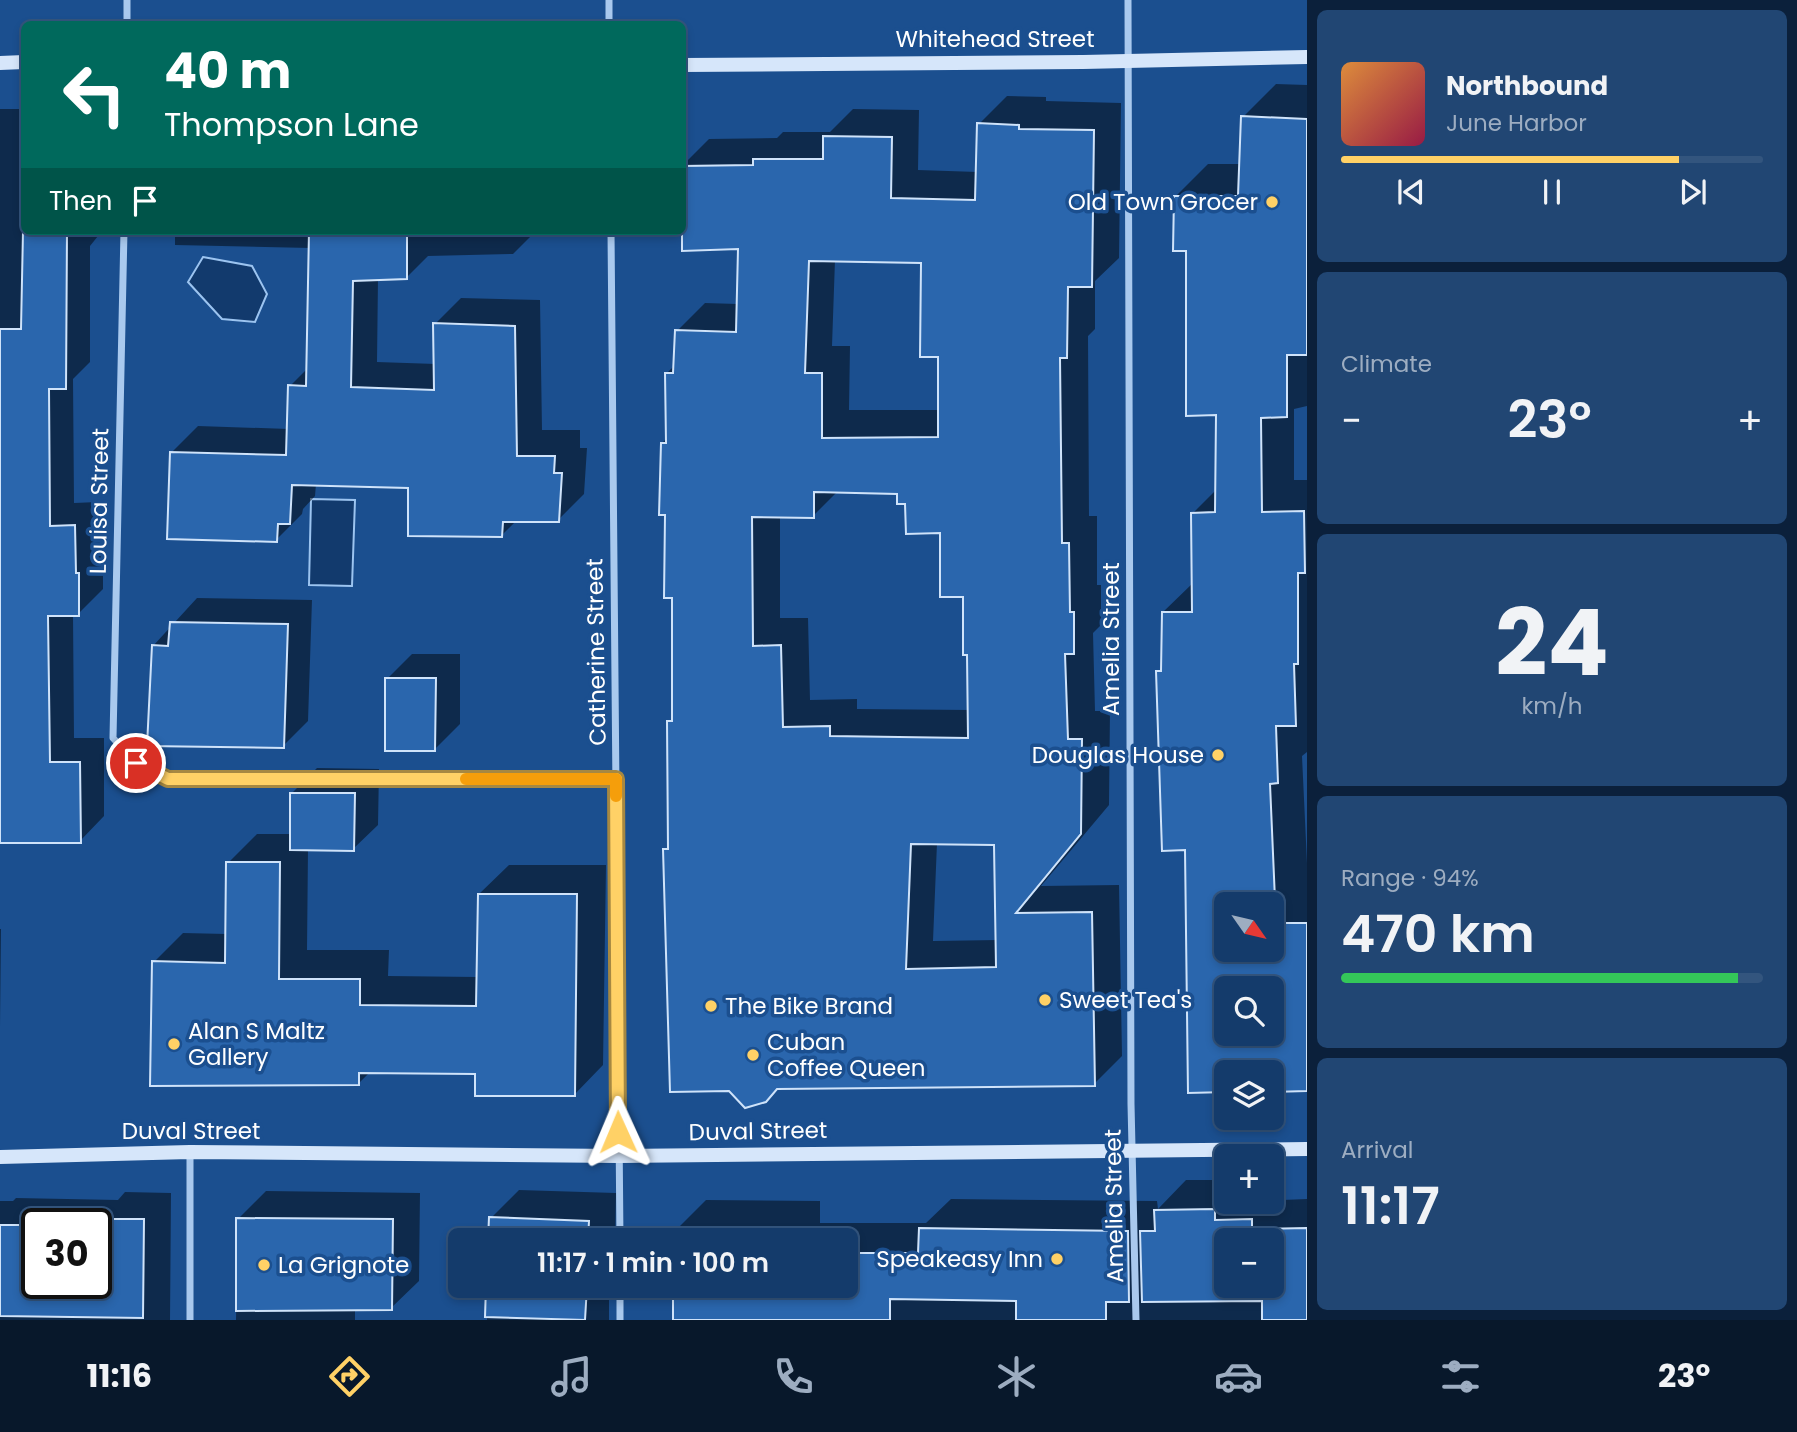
<!DOCTYPE html>
<meta charset="utf-8">
<style>
body{margin:0;font-family:Poppins,sans-serif;background:#214673;color:#f1f3f6;height:100vh;display:flex;flex-direction:column;font-size:26px;white-space:nowrap}
*{box-sizing:border-box;margin:0}
p{font-size:23px;color:#9dadc1}
.icon{flex:none;width:38px;height:38px;fill:none;stroke:currentColor;stroke-width:2;stroke-linecap:round;stroke-linejoin:round}
.map{position:relative;flex:1;overflow:hidden}
.details{display:flex;flex-direction:column;gap:10px;padding:10px;background:#0b203b;width:490px}
.details>*{flex:none}
.hud{position:absolute;left:21px;top:21px;width:665px;height:214px;border-radius:10px;box-shadow:0 4px 10px #0003,0 0 0 2px #33557e;background:#00695c;color:#fff;overflow:hidden}
.needle{width:46px;rotate:124deg}
.buttons{position:absolute;left:1214px;top:892px;display:grid;gap:14px}
.buttons a{display:grid;place-items:center;width:70px;height:70px;border-radius:10px;background:#143b6b;box-shadow:0 4px 10px #0003,0 0 0 2px #33557e;font-size:35px}
.speed{position:absolute;left:21px;top:1208px;display:flex;gap:14px;font-size:35px;font-weight:700;text-align:center}
.speed>*{display:grid;place-content:center;width:91px;height:91px;border-radius:50%;background:#143b6b;box-shadow:0 4px 10px #0003,0 0 0 2px #33557e;line-height:1}
.speed .limit{border:4px solid #111;border-radius:10px;background:#fff;color:#111}
.pin{position:absolute;display:grid;place-items:center;width:60px;height:60px;color:#fff;margin:-30px;border:4px solid #fff;border-radius:50%;box-shadow:0 2px 7px #0007}
.me{position:absolute;width:77px;margin:-38px;rotate:359deg;stroke-linejoin:round;filter:drop-shadow(0 0 5px #0008)}
.turn{display:flex;align-items:center;gap:24px;height:147px;padding:0 28px;font-size:32px}
.turn .icon{width:91px;height:91px;stroke-width:2.5}
.turn b{display:block;font-size:49px;line-height:60px}
.then{display:flex;align-items:center;height:66px;padding:0 28px;background:#0003;gap:14px;font-size:26px}
.big{font-size:52px;font-weight:600;line-height:1.1}
.details .tile{flex:1;display:flex;flex-direction:column;justify-content:center;gap:10px;min-width:0;padding:0 24px;border-radius:10px;background:#214673}
.details .dial{align-items:center;gap:0}
.dial b{font-size:91px;line-height:1}
.song{display:flex;align-items:center;gap:21px}
.cover{width:84px;height:84px;border-radius:10px;background:linear-gradient(135deg,hsl(30 70% 55%),hsl(340 70% 35%))}
.played{height:7px;border-radius:4px;background:linear-gradient(90deg,#ffd166 80%,#33557e 80%)}
.keys{display:flex;justify-content:space-around;direction:ltr}
.heat{display:flex;justify-content:space-between;align-items:center;font-size:38px;direction:ltr}
.charge{height:10px;border-radius:5px;background:linear-gradient(90deg,#34c759 94%,#33557e 0)}
.trip{position:absolute;left:448px;top:1228px;width:410px;height:70px;border-radius:10px;background:#143b6b;box-shadow:0 4px 10px #0003,0 0 0 2px #33557e;font-weight:600;line-height:70px;text-align:center}
.dock{display:flex;height:112px;justify-content:space-around;align-items:center;background:#08182b;color:#9dadc1}
.dock .icon{width:49px;height:49px}
.dock .on{color:#ffd166}
.dock b{font-size:32px;color:#f1f3f6}
main{display:flex;flex:1;min-height:0}
.map>svg:first-child{display:block}
.water{fill:#123a6d;stroke:#9cc4f0;stroke-width:2}
.shadow{fill:#0007;fill-rule:evenodd}
.building{fill:#2a66ad;stroke:#cfe3fa;stroke-width:2;fill-rule:evenodd}
.lines{fill:none;stroke-linecap:round;stroke-linejoin:round}
.street{stroke:#a9c9ee;stroke-width:7}
.secondary{stroke:#d6e6fa;stroke-width:14}
.route-casing{stroke:#a68842;stroke-width:18}
.route{stroke:#ffd166;stroke-width:12}
.slow{stroke:#f59e0b;stroke-width:12}
.poi-dot{fill:#ffd166;stroke:#1b4f8f;stroke-width:2.5}
.labels{text-anchor:middle;stroke-width:7;stroke-linejoin:round;paint-order:stroke}
.street-label{font-size:23px;fill:#fff;stroke:#1b4f8f}
.poi-label{font-size:23px;fill:#fff;stroke:#1b4f8f;text-anchor:start}
</style>
<main>
<div class="map">
<svg width="1307" height="1320" viewBox="0 0 1307 1320">
<rect width="100%" height="100%" fill="#1b4f8f"/>
<!-- water -->
<path class="water" d="M203,257L252,266L267,294L255,322L222,319L188,282Z
M311,499L355,500L352,586L309,585Z"/>
<!-- shadow -->
<path class="shadow" d="M1276,84L1307,85V406L1294,409V480H1307V752L1302,756L1307,863V1088L1272,1073H1227L1158,672L1163,667V612L1194,582L1193,513L1217,489V414L1188,249L1176,196L1208,164H1241L1243,117ZM1227,905H1272V950H1227ZM1227,989H1272V1034H1227Z
M1007,96L1046,97V101L1121,103L1119,258L1095,281V329L1088,336L1089,516H1097V585H1101V625L1093,633L1095,711H1110L1109,805L1041,886L1119,885L1122,1056L1094,1084L665,850L670,845L669,722L674,716V596L662,443L667,438V373L675,365L677,331L705,303L738,304L739,247L682,249V166L709,139L777,138L783,132H830L853,109L919,110L918,170L978,172L979,124ZM835,260L923,261L940,356V410H849L850,346H832ZM838,491L899,492L941,532L965,595L970,710L857,709V699L810,700L808,618H780V515L813,516ZM937,843H996L998,940L933,941Z
M0,109H24V231H102L90,246V362L73,379L74,503L98,502L100,549H103V589L78,614H73L74,738H104V816L80,841H0Z
M175,231H536L513,254L428,256L406,278H378L377,362L436,364L435,324L461,298L540,300L542,430H580V448H587L584,494L558,520H517L502,535L410,487L316,484L315,496L303,509L302,514L276,540L172,452L198,426L289,429L290,386L308,368L311,248L175,245Z
M197,598L312,600L308,721L283,746L153,646Z
M412,654H460V724L435,749L387,679Z
M317,768L379,769L378,825L353,849H308L307,950H389L388,976L478,977L479,894L509,865H606L603,1065L574,1095L477,1073L371,1071L358,1084L154,962L183,933L227,934L228,863L257,834H292V793Z
M0,929H1L0,1027Z
M1186,1180H1227V1202H1272V1190H1282V1200L1307,1199V1320H674L845,1286V1241H676V1230L706,1200L820,1201V1223H926L951,1199L1157,1201L1158,1209ZM1227,1241H1272V1286H1227Z
M519,1190L616,1193L615,1241H490L491,1218Z
M266,1191L420,1193L419,1281L391,1308H355V1320H236L238,1219Z
M125,1192L171,1193L170,1320H0V1201H13L16,1198L118,1200ZM37,1223H96V1283H37Z
M488,1286H613L609,1293V1320H487Z"/>
<!-- building -->
<path class="building" d="M1241,116L1307,119V355H1287V417L1261,418L1262,512L1304,511L1305,573H1298V664H1294L1296,726H1276L1278,783L1270,784L1276,923H1307V1091L1272,1092V1073H1227V1092L1188,1093L1185,850L1162,851L1156,671H1161L1162,612H1192L1191,513L1215,512L1216,415L1186,416V251H1173L1174,196H1238ZM1227,905H1272V950H1227ZM1227,989H1272V1034H1227Z
M977,123L1019,125V129L1094,130L1092,287H1068L1067,358H1060L1062,543H1069L1070,612H1074V654H1065L1068,739H1082L1081,834L1016,913L1092,912L1095,1086L777,1089L766,1102L745,1108L729,1091L670,1092L663,849H668L667,721H672V598H664L665,515H659L661,443H666L665,373H673L675,330L736,332L738,249L682,251V166L753,165V159H823V136L892,137L891,198L975,200ZM809,261L921,263L920,357H938V437L822,438V373H805ZM814,492L897,494V504H905L906,534L940,533V597H963V655H967L968,738L830,736V726L783,727L781,645L753,646L752,517L814,518ZM911,844L994,845L996,967L906,969Z
M23,231H67L66,389H49L50,526L75,525L76,573H79V616H48L50,762H80L81,843H0V329H21Z
M309,231H407V279L353,281L351,387L434,390L433,323L515,326L517,456H555L554,473H562L559,522H503L502,537L408,536V488L292,485L290,524H278L277,542L167,539L170,452L286,455L288,385L306,386Z
M170,622L288,624L284,748L147,746L152,645L168,646Z
M385,678H436L435,751H385Z
M290,793H355L354,851L290,850Z
M226,862H280L279,979H360V1005L476,1006L478,894H577L575,1096H475V1074L359,1073V1085L150,1086L152,961L225,963Z
M1215,1209V1220L1252,1219V1229L1307,1228V1320H1262V1301L1142,1302L1140,1231H1155L1154,1210ZM1227,1241H1272V1286H1227Z
M489,1217L589,1221L588,1241H488Z
M236,1218L393,1219L392,1310L236,1311Z
M96,1219H144L143,1318L0,1316V1225H37V1283H96Z
M919,1228L1128,1231L1129,1302H1106V1320H1016V1301L890,1299V1320H673V1286H845V1253H918Z
M674,1229L791,1230L790,1241H674Z
M486,1286H587L585,1320L485,1317Z"/>
<g class="lines">
<!-- street -->
<path class="street" d="M127,0V24
M609,0V24
M1128,0L1131,1104L1136,1320
M124,231L113,738L136,763L168,779H616
M611,231L620,1241
M620,1286V1320
M190,1320V1153"/>
<!-- secondary -->
<path class="secondary" d="M0,63L24,62
M682,65L1083,62L1307,57
M0,1157L190,1152L619,1156L1307,1149"/>
</g>
<g class="lines">
<!-- route casing -->
<g class="route-casing">
<path id="route" d="M136,763L168,779H616L618,1132"/>
</g>
<!-- route -->
<use href="#route" class="route"/>
<!-- slow -->
<path class="slow" d="M466,779H616V796"/>
</g>
<!-- markers -->
<g class="poi-dot">
<circle cx="1272" cy="202" r="7"/>
<circle cx="1218" cy="755" r="7"/>
<circle cx="1045" cy="1000" r="7"/>
<circle cx="711" cy="1006" r="7"/>
<circle cx="174" cy="1044" r="7"/>
<circle cx="753" cy="1055" r="7"/>
<circle cx="1057" cy="1259" r="7"/>
<circle cx="264" cy="1265" r="7"/>
</g>
<g class="labels">
<!-- street labels -->
<g class="street-label">
<text x="995" y="47">Whitehead Street</text>
<text transform="translate(99 501) rotate(-89)" y="8">Louisa Street</text>
<text transform="translate(1111 639) rotate(-90)" y="8">Amelia Street</text>
<text transform="translate(596 652) rotate(-91)" y="8">Catherine Street</text>
<text x="191" y="1139">Duval Street</text>
<text transform="translate(758 1131) rotate(-1)" y="8">Duval Street</text>
<text transform="translate(1114 1206) rotate(-91)" y="8">Amelia Street</text>
</g>
<!-- poi labels -->
<g class="poi-label">
<text x="1258" y="210" text-anchor="end">Old Town Grocer</text>
<text x="1204" y="763" text-anchor="end">Douglas House</text>
<text x="1059" y="1008">Sweet Tea's</text>
<text x="725" y="1014">The Bike Brand</text>
<text x="188" y="1039">Alan S Maltz<tspan x="188" dy="26">Gallery</tspan></text>
<text x="767" y="1050">Cuban<tspan x="767" dy="26">Coffee Queen</tspan></text>
<text x="1043" y="1267" text-anchor="end">Speakeasy Inn</text>
<text x="278" y="1273">La Grignote</text>
</g>
</g>
</svg>
<div class="buttons">
<a><svg class="needle" viewBox="-14 -14 28 28"><path d="M0-13l5 13h-10z" fill="#e53935"/><path d="M0 13l5-13h-10z" fill="#9dadc1"/></svg></a>
<a><svg class="icon" aria-label="search" viewBox="0 0 24 24"><circle cx="10" cy="10" r="6"/><path d="M15 15l6 6"/></svg></a>
<a><svg class="icon" aria-label="layers" viewBox="0 0 24 24"><path d="M12 4l9 5-9 5-9-5zM3 14l9 5 9-5"/></svg></a>
<a>+</a>
<a>−</a>
</div>
<div class="speed"><div class="limit">30</div></div>
<div class="pin" style="left:136px;top:763px;background:#d93025"><svg class="icon" aria-label="arrive" viewBox="0 0 24 24"><path d="M6 21V4h12l-3 4 3 4H6"/></svg></div>
<svg class="me" style="left:618px;top:1132px" viewBox="-20 -20 40 40"><path d="M0-17L14 15 0 8-14 15z" fill="#ffd166" stroke="#fff" stroke-width="4"/></svg>
<div class="trip">11:17 · 1 min · 100 m</div>
<div class="hud">
<div class="turn"><svg class="icon" aria-label="left" viewBox="0 0 24 24"><path d="M17 20v-9H6M10 6l-5 5 5 5"/></svg><div><b>40 m</b>Thompson Lane</div></div>
<div class="then">Then<svg class="icon" aria-label="arrive" viewBox="0 0 24 24"><path d="M6 21V4h12l-3 4 3 4H6"/></svg></div>
</div>
</div>
<section class="details">
<div class="tile">
<div class="song"><i class="cover"></i><div><b>Northbound</b><p>June Harbor</p></div></div>
<div class="played"></div>
<div class="keys"><svg class="icon" aria-label="previous" viewBox="0 0 24 24"><path d="M18 5L8 12l10 7zM5 5v14"/></svg><svg class="icon" aria-label="pause" viewBox="0 0 24 24"><path d="M8 5v14M16 5v14"/></svg><svg class="icon" aria-label="next" viewBox="0 0 24 24"><path d="M6 5l10 7-10 7zM19 5v14"/></svg></div>
</div>
<div class="tile"><p>Climate</p>
<div class="heat"><a>−</a><b class="big">23°</b><a>+</a></div>
</div>
<div class="tile dial"><b>24</b><p>km/h</p></div>
<div class="tile"><p>Range · 94%</p><b class="big">470 km</b><div class="charge"></div></div>
<div class="tile"><p>Arrival</p><b class="big">11:17</b></div>
</section>
</main>
<nav class="dock">
<b>11:16</b>
<svg class="icon on" aria-label="directions" viewBox="0 0 24 24"><path d="M12 3l9 9-9 9-9-9zM9 14v-3h6M13 9l2 2-2 2"/></svg>
<svg class="icon" aria-label="music" viewBox="0 0 24 24"><path d="M9 18V5l10-2v13"/><circle cx="6" cy="18" r="3"/><circle cx="16" cy="16" r="3"/></svg>
<svg class="icon" aria-label="phone" viewBox="0 0 24 24"><path d="M5 4h4l2 5-3 2q2 4 5 5l2-3 5 2v4C11 20 4 13 5 4z"/></svg>
<svg class="icon" aria-label="climate" viewBox="0 0 24 24"><path d="M12 3v18M4 7l16 10M4 17L20 7"/></svg>
<svg class="icon" aria-label="car" viewBox="0 0 24 24"><path d="M5 17H2v-5l4-1 3-4h7l3 4 3 1v5h-3M9 17h6M6 11h13"/><circle cx="7" cy="17" r="2"/><circle cx="17" cy="17" r="2"/></svg>
<svg class="icon" aria-label="filters" viewBox="0 0 24 24"><path d="M4 7h16M4 17h16"/><circle cx="9" cy="7" r="2"/><circle cx="15" cy="17" r="2"/></svg>
<b>23°</b>
</nav>
